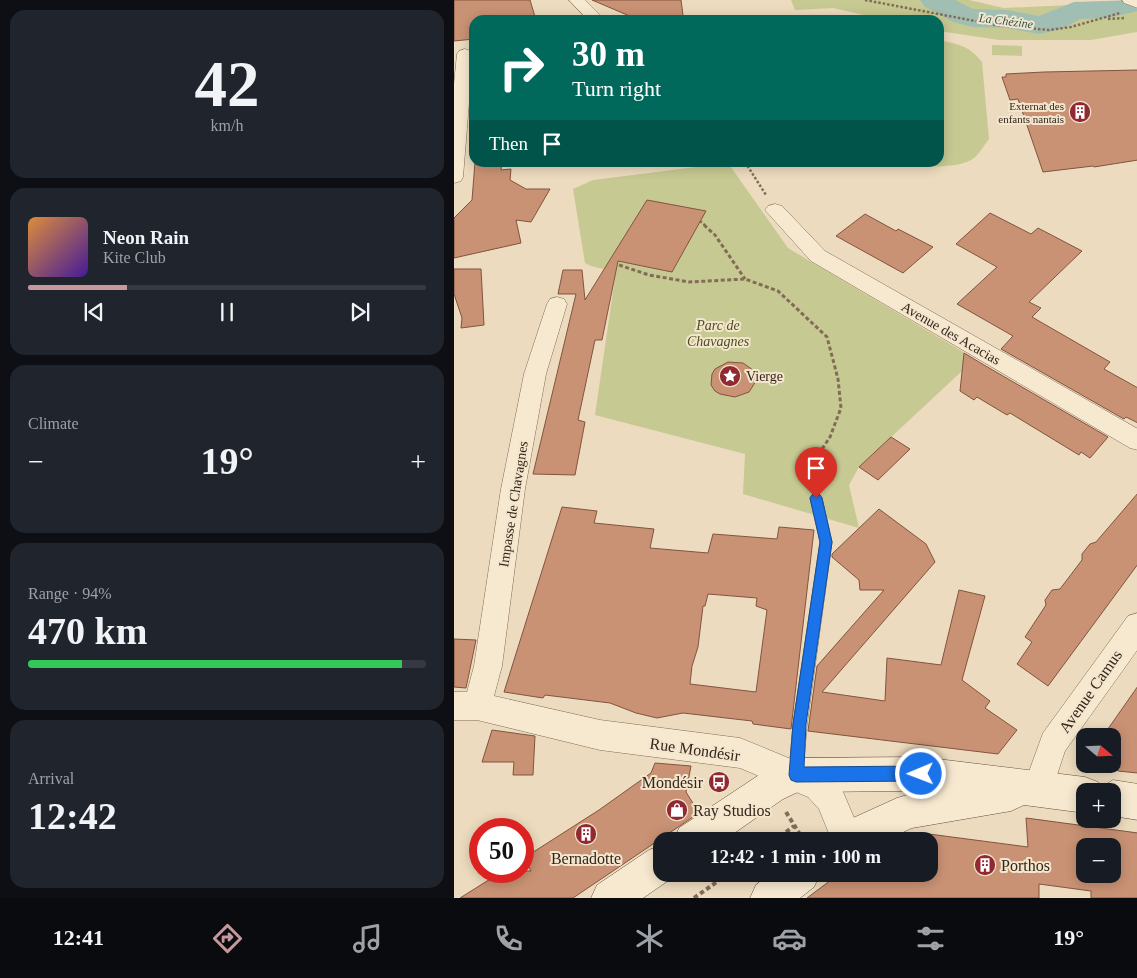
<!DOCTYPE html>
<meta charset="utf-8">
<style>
body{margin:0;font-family:Georgia,serif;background:#20242c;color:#f1f3f6;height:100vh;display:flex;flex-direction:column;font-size:19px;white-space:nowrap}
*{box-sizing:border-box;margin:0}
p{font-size:16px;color:#9ea1a6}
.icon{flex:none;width:28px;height:28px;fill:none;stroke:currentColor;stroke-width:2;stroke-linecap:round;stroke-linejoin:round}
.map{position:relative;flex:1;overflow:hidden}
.details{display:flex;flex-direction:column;gap:10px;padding:10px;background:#0d0f14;width:454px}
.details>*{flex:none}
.hud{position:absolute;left:15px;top:15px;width:475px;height:152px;border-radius:15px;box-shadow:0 2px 12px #0003;background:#00695c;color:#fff;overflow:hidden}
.needle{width:32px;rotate:109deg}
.buttons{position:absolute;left:622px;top:728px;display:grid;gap:10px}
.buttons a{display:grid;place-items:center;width:45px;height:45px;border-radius:10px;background:#171b24;box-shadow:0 2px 12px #0003;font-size:25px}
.speed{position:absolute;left:15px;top:818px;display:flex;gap:10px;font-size:25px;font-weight:700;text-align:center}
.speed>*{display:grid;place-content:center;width:65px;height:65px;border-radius:50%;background:#171b24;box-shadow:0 2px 12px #0003;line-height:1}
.speed .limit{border:8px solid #d22;background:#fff;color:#111}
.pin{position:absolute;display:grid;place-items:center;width:42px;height:42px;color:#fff;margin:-51px -21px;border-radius:50% 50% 50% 0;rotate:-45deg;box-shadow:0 0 5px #0007}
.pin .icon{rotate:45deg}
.me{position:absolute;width:55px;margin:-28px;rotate:269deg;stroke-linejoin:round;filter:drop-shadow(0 0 4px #0008)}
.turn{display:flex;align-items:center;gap:18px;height:105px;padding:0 20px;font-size:22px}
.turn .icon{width:65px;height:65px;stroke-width:2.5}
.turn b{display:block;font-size:35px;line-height:42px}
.then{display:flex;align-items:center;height:48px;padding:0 20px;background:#0003;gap:10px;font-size:19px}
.big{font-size:38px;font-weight:800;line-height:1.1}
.details .widget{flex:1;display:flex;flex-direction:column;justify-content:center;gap:8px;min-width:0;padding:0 18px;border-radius:15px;background:#20242c}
.details .dial{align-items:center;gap:0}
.dial b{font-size:65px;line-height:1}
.song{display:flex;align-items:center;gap:15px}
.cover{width:60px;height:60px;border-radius:8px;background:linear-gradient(135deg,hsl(30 70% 55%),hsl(260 70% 35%))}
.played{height:5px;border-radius:2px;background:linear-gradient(90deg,#c5989d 25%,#363941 25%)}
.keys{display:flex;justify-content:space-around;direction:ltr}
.heat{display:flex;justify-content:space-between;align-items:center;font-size:28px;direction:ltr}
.charge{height:8px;border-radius:4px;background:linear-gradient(90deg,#34c759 94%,#363941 0)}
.trip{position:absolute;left:199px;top:832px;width:285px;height:50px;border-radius:15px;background:#171b24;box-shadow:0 2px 12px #0003;font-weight:800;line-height:50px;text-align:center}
.dock{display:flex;height:80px;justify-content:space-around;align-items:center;background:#090b0e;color:#9ea1a6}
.dock .icon{width:35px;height:35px}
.dock .active{color:#c5989d}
.dock b{font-size:22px;color:#f1f3f6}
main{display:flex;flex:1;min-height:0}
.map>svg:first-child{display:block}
.green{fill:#c7c992}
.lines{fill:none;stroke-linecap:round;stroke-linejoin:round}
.river{fill:#a1beb3;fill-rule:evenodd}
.building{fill:#c99274;stroke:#82543e;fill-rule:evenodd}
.service-casing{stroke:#836c57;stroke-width:1}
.minor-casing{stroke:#836c57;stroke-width:1}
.secondary-casing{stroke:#654d3b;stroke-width:1}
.path-far2{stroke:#836c57;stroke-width:2.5;stroke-dasharray:2.5 2;stroke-linecap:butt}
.path-far1{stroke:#836c57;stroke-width:3;stroke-dasharray:4 2.5;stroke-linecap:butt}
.path{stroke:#836c57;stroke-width:4;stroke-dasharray:4.5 3;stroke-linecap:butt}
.service{fill:#f7e9d0;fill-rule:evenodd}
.minor{fill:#f7e9d0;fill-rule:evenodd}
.secondary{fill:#f7e9d0;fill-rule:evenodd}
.route{fill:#1a73e8;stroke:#114b97}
.labels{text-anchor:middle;stroke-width:4;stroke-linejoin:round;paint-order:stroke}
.far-poi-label{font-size:11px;fill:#33251c;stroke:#f4e6cd;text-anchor:end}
.far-water-label{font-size:12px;font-style:italic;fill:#2b534d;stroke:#f4e6cd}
.park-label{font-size:14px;font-style:italic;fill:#474f23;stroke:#f4e6cd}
.street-label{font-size:14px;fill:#33251c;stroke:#f4e6cd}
.poi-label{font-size:14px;fill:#33251c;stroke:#f4e6cd;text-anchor:start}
.near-street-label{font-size:16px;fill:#33251c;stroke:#f4e6cd}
.near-poi-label{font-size:16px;fill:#33251c;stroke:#f4e6cd;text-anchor:start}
</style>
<main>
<section class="details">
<div class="widget dial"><b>42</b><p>km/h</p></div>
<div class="widget">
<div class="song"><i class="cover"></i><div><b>Neon Rain</b><p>Kite Club</p></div></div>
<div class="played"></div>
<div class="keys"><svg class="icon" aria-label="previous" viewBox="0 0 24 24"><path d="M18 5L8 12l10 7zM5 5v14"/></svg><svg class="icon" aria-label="pause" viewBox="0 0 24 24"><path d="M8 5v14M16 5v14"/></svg><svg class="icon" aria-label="next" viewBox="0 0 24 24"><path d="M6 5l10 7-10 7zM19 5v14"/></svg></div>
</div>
<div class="widget"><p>Climate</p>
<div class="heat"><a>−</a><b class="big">19°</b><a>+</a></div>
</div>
<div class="widget"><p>Range · 94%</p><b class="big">470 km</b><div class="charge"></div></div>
<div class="widget"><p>Arrival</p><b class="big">12:42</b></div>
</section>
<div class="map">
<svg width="684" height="898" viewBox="0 0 684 898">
<rect width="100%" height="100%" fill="#ecdbbe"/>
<!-- green -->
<path class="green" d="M337,0H515L550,8L683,2V32L637,40H545L485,31V20H432L379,8L341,10Z
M485,40C504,44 516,46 528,62L535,139C530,145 526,153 520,158C505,171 451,166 431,163L485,162Z
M538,45L568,46V56L538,55Z
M274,163L334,248L516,356L509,362L508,371L405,467L395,485L405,528L289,494L291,454L141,415L162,271C150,268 141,269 131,263L119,189L139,180Z"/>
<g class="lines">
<!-- river -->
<path class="river" d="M466,0H501L519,9L553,10L585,16L620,2L684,0V11L654,18L626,19L608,29L585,34L553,28L519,27L499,22L470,6Z"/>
</g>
<!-- building -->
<path class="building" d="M0,0H76L82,20H20V39L0,41Z
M138,0H227L229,15L221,20H185Z
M684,70V160L640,167L639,166L589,172L564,99L556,100L548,77H552V74L590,72Z
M21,162H48L47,170L57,169L56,180L72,189H96L77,222L62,220L67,243L0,258V218L18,200Z
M193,200L252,211L218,272L164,261L148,340H141L124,420L131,422L121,475L79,474L122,294H104L109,270H128L131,300Z
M536,213L577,234L584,228L628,251L575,302L587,308L578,317L656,362L650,369L684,388V423L672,417L670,419L547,349L559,336L503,304L543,267L502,244Z
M411,214L442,231L444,229L479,247L449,273L382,236Z
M0,269H27L30,325L7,328L8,318L0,294Z
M510,353L530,365L654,437L636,458L627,452L625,455L556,413L553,415L523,397L520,400L506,391Z
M274,362L289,363L299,370L302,381L295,392L281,397L266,394L261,391L257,385L258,374L261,369Z
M437,437L456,449L424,480L405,467Z
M684,493V564L594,686L563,664L578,642L571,637L592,605L591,600L598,590L606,589L628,560V554L636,544L642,542Z
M108,507L143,511L140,523L200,529L196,548L254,553L259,534L323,539L325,527L360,530L337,729L299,724L298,721L229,713L203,718L182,713L156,703L91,695L89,698L50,692ZM254,594L303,598L302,606L313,610L302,692L236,684L238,666L244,647L249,606H251Z
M425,509L472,544L481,562L368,692L431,701L433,658L487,665L505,590L531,596L508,680L536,701L531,708L563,730L544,754L354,731L363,666L430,590H406L405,580L378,557V554Z
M0,639L22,640L12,688L0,687Z
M684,686V773L664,771L657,764H659V736H649Z
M38,730L81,736L79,775H59L60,762H28Z
M201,763L237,766L232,792L245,813L119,898H6L49,871H77L70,858L145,810L197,773Z
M572,818L684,833V898H637V891L585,884V898H353L385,874H475V841H439L454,835L475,834L574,847ZM631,846H659V874H631Z"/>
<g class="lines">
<!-- service casing -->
<g class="service-casing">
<path id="service" d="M362,493L366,495L368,498L378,542L353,724L349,773L347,778L342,780L337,778L335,773L339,724L366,542L356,498L358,495Z"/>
</g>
<!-- minor casing -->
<g class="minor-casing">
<path id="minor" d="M115,0H131L151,20H134Z
M668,0H684V8L670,3Z
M11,49L17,51L19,54L9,177L7,181L0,183V84L3,54L5,51Z
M321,204L328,206L371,251L684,429V450L676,448L357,261L311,210L314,206Z
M103,297L110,299L113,304L92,374L71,489L48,666L40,696L146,720L286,738L376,775L387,787L409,839L408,841H378L365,809L354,797L286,768L146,750L23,720H0V692H13L20,666L47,489L70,374L93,304L96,299Z
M684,613V649L611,751L595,799L584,803L573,799L569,788L589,733L674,616Z"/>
</g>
<!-- secondary casing -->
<g class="secondary-casing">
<path id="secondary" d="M467,757L631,777L644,782L646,788L659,780L684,784V820L659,816V791H631V813L570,805L557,811L458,828L430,841H372L377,828L443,798L466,791L344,792L329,799L269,841H220L225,828L305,775L342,758Z
M208,845V874H222L221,876L189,898H137L143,885L195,850Z
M316,874H366L360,887L346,898H296L302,885Z"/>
</g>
<!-- path-far2 -->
<path class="path-far2" d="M411,0L542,25L595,30L617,27L666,13
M654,19L670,18
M291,162L312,195
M246,221L252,226"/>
<!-- path-far1 -->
<path class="path-far1" d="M250,225L261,235L291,279
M165,265L195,275L235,282L291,279L324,291L373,337L384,379L387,408L376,437L356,467L359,483"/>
<!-- path -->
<path class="path" d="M332,812L350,841
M320,841L340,826
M240,898L274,874"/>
<!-- service -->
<use href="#service" class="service"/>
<!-- minor -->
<use href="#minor" class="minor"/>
<!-- secondary -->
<use href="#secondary" class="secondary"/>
</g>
<!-- route -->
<path class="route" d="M362,493L366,495L368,498L378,542L352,724L350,767L467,766L472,768L474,774L472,779L467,781L342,782L337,780L335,775L339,724L366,542L356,498L358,495Z"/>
<!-- icons -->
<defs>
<g id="building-disc" transform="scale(1.125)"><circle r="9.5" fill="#902931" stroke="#f4e6cd"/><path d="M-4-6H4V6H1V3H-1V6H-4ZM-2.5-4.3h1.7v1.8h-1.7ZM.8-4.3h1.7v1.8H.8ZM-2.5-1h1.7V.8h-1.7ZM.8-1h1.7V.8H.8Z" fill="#fff"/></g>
<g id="sight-disc" transform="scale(1.125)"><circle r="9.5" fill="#902931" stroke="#f4e6cd"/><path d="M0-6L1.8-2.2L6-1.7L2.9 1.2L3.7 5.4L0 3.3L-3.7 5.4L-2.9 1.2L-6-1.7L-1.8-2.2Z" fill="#fff"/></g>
<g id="bus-disc" transform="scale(1.125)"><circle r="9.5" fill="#902931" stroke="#f4e6cd"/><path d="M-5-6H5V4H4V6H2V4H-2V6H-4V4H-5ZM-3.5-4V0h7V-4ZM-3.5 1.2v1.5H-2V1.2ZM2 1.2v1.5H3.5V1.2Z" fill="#fff"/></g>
<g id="shop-disc" transform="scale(1.125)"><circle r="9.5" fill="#902931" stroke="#f4e6cd"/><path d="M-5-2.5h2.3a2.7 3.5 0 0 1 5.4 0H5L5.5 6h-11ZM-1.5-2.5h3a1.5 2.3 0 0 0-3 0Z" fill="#fff"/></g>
</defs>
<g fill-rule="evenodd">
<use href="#building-disc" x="626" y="112"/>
<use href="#sight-disc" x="276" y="376"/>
<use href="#bus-disc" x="265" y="782"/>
<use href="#shop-disc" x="223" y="810"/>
<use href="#building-disc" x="132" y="834"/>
<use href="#building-disc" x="531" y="865"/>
</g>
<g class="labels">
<!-- far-poi labels -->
<g class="far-poi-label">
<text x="610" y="110">Externat des<tspan x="610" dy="13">enfants nantais</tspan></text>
</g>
<!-- far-water labels -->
<g class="far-water-label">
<text transform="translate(552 21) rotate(7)" y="4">La Chézine</text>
</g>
<!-- park labels -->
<g class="park-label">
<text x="264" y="330">Parc de<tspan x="264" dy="16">Chavagnes</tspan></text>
</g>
<!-- street labels -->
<g class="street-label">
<text transform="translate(497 333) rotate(30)" y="5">Avenue des Acacias</text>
<text transform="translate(59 504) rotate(-81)" y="5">Impasse de Chavagnes</text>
</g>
<!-- poi labels -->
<g class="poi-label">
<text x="292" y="381">Vierge</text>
</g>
<!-- near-street labels -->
<g class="near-street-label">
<text transform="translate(636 691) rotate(-55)" y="6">Avenue Camus</text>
<text transform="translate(241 749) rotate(8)" y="6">Rue Mondésir</text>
</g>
<!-- near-poi labels -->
<g class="near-poi-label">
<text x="249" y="788" text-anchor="end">Mondésir</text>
<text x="239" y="816">Ray Studios</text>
<text x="132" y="864" text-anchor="middle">Bernadotte</text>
<text x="547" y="871">Porthos</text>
</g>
</g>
</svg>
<div class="buttons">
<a><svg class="needle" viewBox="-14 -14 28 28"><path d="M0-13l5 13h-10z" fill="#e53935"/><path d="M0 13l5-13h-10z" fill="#9ea1a6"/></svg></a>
<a>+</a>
<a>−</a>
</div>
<div class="speed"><div class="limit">50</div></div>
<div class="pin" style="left:362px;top:498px;background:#d93025"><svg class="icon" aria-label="arrive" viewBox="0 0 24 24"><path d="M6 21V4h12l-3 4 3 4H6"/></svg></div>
<svg class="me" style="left:467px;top:774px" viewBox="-20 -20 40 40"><circle r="17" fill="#1a73e8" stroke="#fff" stroke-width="3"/><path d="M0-11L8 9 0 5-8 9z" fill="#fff"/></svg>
<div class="trip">12:42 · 1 min · 100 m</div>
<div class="hud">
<div class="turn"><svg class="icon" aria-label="right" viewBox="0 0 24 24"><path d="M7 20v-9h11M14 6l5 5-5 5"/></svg><div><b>30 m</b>Turn right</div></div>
<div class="then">Then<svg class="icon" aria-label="arrive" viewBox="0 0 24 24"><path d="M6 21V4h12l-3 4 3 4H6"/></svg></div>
</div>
</div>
</main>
<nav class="dock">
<b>12:41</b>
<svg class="icon active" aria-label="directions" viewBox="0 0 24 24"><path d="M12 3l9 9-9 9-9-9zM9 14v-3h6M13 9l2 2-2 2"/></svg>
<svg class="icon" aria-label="music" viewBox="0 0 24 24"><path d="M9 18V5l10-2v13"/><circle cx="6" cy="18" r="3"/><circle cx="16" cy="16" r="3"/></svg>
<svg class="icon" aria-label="phone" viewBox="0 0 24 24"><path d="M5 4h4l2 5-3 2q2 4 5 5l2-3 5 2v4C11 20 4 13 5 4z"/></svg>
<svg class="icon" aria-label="climate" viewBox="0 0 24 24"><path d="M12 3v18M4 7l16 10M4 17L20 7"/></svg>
<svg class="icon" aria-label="car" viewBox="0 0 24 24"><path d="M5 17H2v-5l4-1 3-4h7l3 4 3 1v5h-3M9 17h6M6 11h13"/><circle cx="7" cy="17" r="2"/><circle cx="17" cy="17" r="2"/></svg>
<svg class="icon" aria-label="filters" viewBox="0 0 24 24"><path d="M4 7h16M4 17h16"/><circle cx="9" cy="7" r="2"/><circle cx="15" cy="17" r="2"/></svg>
<b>19°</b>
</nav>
